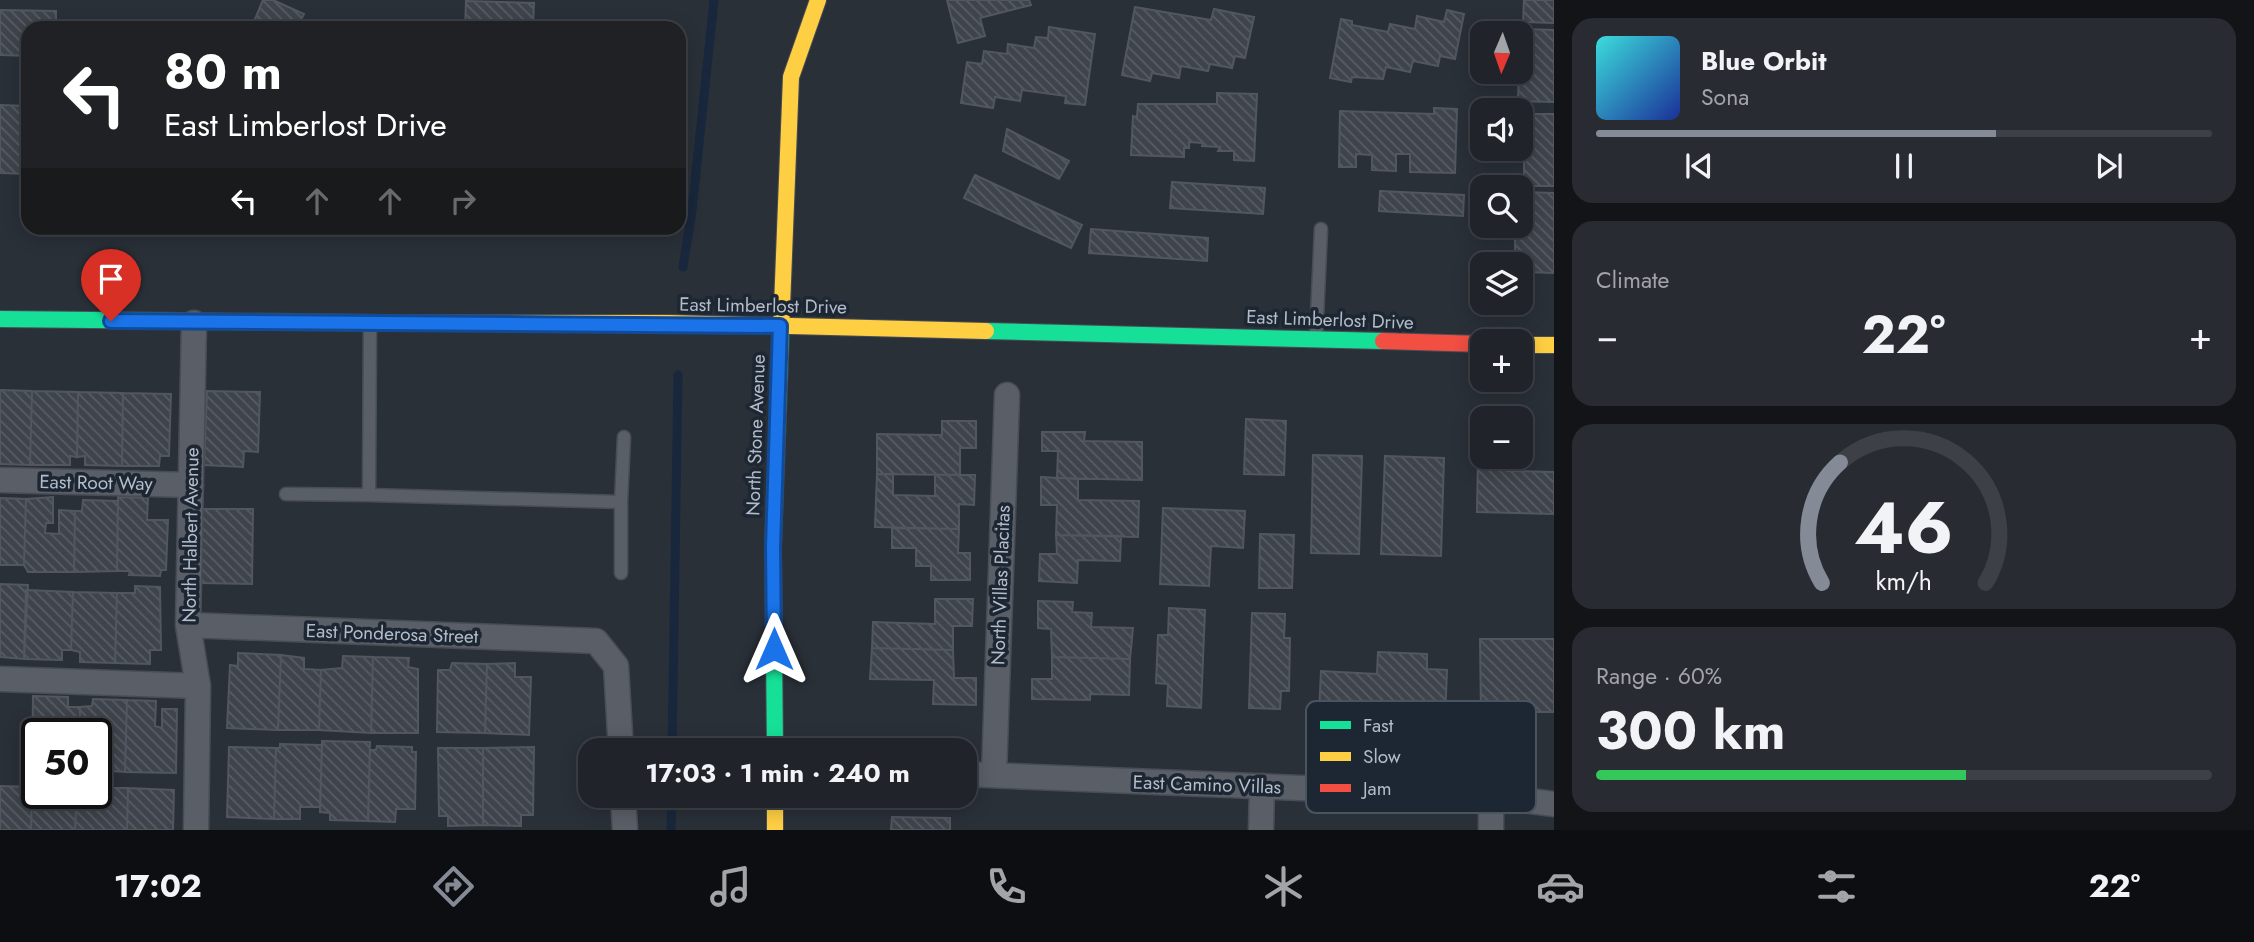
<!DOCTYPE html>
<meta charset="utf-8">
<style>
body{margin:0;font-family:Jost,sans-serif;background:#282c32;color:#f1f3f6;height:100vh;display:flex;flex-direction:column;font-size:26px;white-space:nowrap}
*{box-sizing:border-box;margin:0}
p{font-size:23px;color:#a2a4a8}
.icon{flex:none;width:38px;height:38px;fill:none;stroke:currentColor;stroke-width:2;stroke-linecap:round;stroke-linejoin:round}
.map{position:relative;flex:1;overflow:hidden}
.panel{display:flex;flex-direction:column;gap:18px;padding:18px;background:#121417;width:700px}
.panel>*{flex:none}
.top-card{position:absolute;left:21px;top:21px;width:665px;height:214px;border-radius:21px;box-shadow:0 4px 18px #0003,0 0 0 2px #3d4147;background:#202124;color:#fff;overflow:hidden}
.needle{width:46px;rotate:182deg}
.controls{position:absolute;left:1470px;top:21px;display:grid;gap:14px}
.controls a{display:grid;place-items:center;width:63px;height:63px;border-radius:14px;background:#20242a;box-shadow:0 4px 18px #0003,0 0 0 2px #3d4147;font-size:35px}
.speed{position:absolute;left:21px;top:718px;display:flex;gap:14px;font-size:35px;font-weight:700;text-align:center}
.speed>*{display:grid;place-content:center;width:91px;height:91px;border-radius:50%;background:#20242a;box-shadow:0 4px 18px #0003,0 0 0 2px #3d4147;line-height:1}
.speed .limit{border:4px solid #111;border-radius:10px;background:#fff;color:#111}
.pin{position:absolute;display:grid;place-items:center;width:60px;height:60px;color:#fff;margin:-72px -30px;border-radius:50% 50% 50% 0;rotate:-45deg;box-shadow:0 0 7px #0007}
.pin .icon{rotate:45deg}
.me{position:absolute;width:77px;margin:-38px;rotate:0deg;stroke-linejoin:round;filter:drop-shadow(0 0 5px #0008)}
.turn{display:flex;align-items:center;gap:24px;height:147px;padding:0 28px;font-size:32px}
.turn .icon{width:91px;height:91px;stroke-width:2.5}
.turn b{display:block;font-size:49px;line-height:60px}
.lanes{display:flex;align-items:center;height:66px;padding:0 28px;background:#0003;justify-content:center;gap:35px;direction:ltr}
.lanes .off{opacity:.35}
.big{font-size:52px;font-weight:700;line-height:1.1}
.panel .tile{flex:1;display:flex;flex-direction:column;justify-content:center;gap:10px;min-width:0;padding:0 24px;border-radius:21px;background:#282c32}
.panel .dial{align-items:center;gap:0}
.dial svg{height:182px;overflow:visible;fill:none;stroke:#3d4147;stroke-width:7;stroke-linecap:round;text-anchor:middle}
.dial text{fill:#f1f3f6;stroke:none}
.song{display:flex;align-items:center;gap:21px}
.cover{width:84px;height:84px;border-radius:10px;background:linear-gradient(135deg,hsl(180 70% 55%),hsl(230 70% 35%))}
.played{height:7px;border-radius:4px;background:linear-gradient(90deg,#848b96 65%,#3d4147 65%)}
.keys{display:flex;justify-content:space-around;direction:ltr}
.heat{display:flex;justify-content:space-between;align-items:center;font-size:38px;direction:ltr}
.charge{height:10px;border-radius:5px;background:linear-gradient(90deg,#34c759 60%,#3d4147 0)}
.trip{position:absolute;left:578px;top:738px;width:399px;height:70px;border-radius:21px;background:#20242a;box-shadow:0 4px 18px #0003,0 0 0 2px #3d4147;font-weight:700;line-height:70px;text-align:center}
.tabs{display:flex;height:112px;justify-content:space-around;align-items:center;background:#0d0e11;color:#a2a4a8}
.tabs .icon{width:49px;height:49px}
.tabs .selected{color:#848b96}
.tabs b{font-size:32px;color:#f1f3f6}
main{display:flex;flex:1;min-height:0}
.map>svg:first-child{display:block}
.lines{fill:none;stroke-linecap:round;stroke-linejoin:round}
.stream{stroke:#19273c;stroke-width:9}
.building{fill:url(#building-back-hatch);stroke:#52575f;stroke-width:2}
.lane-casing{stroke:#484c55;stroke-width:15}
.street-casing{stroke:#484c55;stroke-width:27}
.fast-casing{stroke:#484c55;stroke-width:18}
.slow-casing{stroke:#484c55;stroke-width:18}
.jam-casing{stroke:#484c55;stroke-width:18}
.lane{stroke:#5a5e66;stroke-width:12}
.street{stroke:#5a5e66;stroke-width:24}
.fast{stroke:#16e098;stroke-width:16}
.slow{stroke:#ffcf43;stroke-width:16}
.jam{stroke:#f24e42;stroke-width:16}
.route-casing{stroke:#114b97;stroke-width:18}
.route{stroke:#1a73e8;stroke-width:12}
.labels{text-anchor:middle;stroke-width:7;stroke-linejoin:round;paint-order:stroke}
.street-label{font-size:19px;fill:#b4bcc9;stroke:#1d2633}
.key{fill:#1d2633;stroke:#4a5360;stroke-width:2}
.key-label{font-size:19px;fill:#b4bcc9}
</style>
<main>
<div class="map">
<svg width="1554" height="830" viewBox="0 0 1554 830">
<defs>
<pattern id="building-back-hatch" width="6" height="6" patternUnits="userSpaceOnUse" patternTransform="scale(1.75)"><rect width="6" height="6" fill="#3f444c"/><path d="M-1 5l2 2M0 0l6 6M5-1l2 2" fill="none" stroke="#585d64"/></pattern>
</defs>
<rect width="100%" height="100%" fill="#2a3038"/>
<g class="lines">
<!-- stream -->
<path class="stream" d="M683,267L692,211L714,0
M672,751L678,375
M671,830L672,796"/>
</g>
<!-- building -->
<path class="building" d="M263,0H273L304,14L297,28H273L255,19Z
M947,0H1029L1031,5L980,18L985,36L958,43Z
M1524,0H1554V23L1523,22Z
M466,1L534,3L533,28H465Z
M1135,7L1211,20L1214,9L1254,17L1245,58L1235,56L1232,68L1210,64L1208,71L1181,66L1179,78L1152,73L1150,81L1122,75Z
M0,10L56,11V27L71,28H28V56L0,55Z
M1447,10L1464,14L1455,59L1440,56L1438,66L1413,61L1410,72L1386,67L1383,79L1352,77L1351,82L1330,78L1341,19L1352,21V25L1388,32L1390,24L1415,29L1417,16L1444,22Z
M1049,27L1095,34L1085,105L1065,103L1066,96L1022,90L1020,101L995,97L993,108L961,103L967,62L982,64L984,51L1007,54L1008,44L1034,48L1036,37L1048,38Z
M1520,29L1554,30V102L1518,101Z
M1217,93L1257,94L1254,161L1234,160V151H1218L1220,147L1202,146L1203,143L1189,142V148H1184V157L1131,155L1133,116L1137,117L1138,104H1217Z
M0,105L28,106V174L0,173Z
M1434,108L1457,109L1455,173L1410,172V154H1396V171L1372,170V155L1356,154V167H1339L1340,111L1434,114Z
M1524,114H1554V186H1524Z
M1007,129L1069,161L1059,179L1003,151Z
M975,175L1082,225L1071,248L964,198Z
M1172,182L1265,188L1263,214L1170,208Z
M1380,191L1464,195L1463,216L1379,211Z
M1521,192L1554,193V273L1521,272V264H1515V226H1521Z
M569,228H624V232H569Z
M1091,229L1208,238L1207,261L1089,253Z
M0,390L32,391L30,465L0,464Z
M32,391L78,392L77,457L70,456V465H30Z
M207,391L260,392L258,452L244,451L243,467L204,465Z
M78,392L123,393L122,466L85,465V456L77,457Z
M123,393L171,394L169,456H160L159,466H122Z
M1246,419L1286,421L1284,475L1244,474Z
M942,421H976V448H960V475L877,474V434L942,435Z
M1042,432H1085L1084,441L1142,442V480L1057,478L1058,451H1042Z
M1313,455L1362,456L1359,554L1311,553Z
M1385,456L1444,458L1441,556L1381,554Z
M1478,456L1507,457V471L1554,472V514L1477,512Z
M877,474H893V495L935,496V475H975L974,505L959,504V529L875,527Z
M1041,477L1078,479V500L1139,501L1138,537L1056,535L1057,505H1041Z
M53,497V523H46L45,533L59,534V510L75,511L74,572H28L24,565L26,499Z
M118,497L148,498L147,520H168L166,570H161L160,576L129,575L130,571H117Z
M0,498L26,499L24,565H0Z
M83,500L118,501L117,571L74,572L75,511H82Z
M1163,508L1245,511L1243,548L1211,546L1209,586L1160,584Z
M201,509H253L252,584L201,583Z
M892,528L959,529L958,553H970V580H931V566H916V548H892Z
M1260,534L1294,535L1292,588H1259Z
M1056,535L1121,536L1120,561L1078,560L1077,583L1039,581L1040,554H1057Z
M0,584L28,585L24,659L0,657Z
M135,586L160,587L161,650H150V664L115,663L117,593H135Z
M26,590L73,592L71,650H62V660L24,659Z
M73,592L117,593L115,663L80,662V652L71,650Z
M935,599H973L972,626H953V650L872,648L873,622L935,624Z
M1038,601L1073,602L1072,612L1092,613L1091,627L1133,628L1130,659L1052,657L1051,629L1038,628Z
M1169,608L1205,610L1201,708L1167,706L1168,684L1156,683L1158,635H1168Z
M1252,613L1285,614L1284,638H1290L1289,691H1281L1280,709L1249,708Z
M1480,639H1554V712H1481Z
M872,648L953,650L954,678H976V705L933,704L934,680L870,679Z
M1378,652L1427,654V669L1447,670L1445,719L1319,714L1321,671L1377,674Z
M238,653L281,655L278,730L227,728L230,665L238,666Z
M281,655L304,658V669L321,670L319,730H278Z
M343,656L373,657L371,733L319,730L321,670L342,668Z
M373,657L409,658L408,667L418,669V733H371Z
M1052,657L1130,659L1129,695L1090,694V700L1032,699V679H1052Z
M452,663L487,664L485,733L437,732L438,670H450Z
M515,663V677H531L529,735L485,733L487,664Z
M33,696L68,697V707H80V733H37V768H32Z
M93,699L127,700L125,772L96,770V733H80V707L92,706Z
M127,700L156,701L155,726L162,728V709H177L176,773L125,772Z
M322,741L370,742L368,821L330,820V813L320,812Z
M280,744L322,745L320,807H300V819H274L276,748H280Z
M377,746L412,747V752H416L415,809H396L395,822L368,821L370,750H376Z
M229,747L276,748L274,819L227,817Z
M534,747L533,815H521V826L483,825V748Z
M438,748H483V825L448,826V816H439Z
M0,786L32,787L31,830H0Z
M32,787H37V793H77L75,830H31Z
M96,788H128L127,830H75L77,793H96Z
M128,788L174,790L173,830H127Z
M892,817L950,818V830H891Z"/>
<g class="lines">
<!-- lane casing -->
<g class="lane-casing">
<path id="lane" d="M370,324L369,495L621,502V573
M1316,339L1321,229
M286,494L369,495
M621,502L624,437"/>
</g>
<!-- street casing -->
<g class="street-casing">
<path id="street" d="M194,323L188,625L198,686L196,830
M0,480L191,485
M188,625L596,641L616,666L621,751
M0,679L198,686
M964,774L1491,796L1554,804
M994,775L1007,395
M623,796L625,830
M1261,830L1262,786
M1491,830V796"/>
</g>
<!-- fast casing -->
<g class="fast-casing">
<path id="fast" d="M0,319L390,323
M986,331L1383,341
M775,751L773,547L781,332"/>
</g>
<!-- slow casing -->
<g class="slow-casing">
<path id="slow" d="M390,323H669L986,331
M781,332L791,77L818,0
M1521,345H1554
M775,796V830"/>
</g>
<!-- jam casing -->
<g class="jam-casing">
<path id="jam" d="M1383,341L1482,344"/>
</g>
<!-- lane -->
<use href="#lane" class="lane"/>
<!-- street -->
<use href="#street" class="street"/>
<!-- fast -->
<use href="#fast" class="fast"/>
<!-- slow -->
<use href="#slow" class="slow"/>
<!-- jam -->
<use href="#jam" class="jam"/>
</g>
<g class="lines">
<!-- route casing -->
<g class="route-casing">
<path id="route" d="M111,321L780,326L773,547L774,649"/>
</g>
<!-- route -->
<use href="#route" class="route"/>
</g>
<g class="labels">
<!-- street labels -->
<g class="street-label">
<text transform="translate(763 305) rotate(1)" y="7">East Limberlost Drive</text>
<text transform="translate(1330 319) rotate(2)" y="7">East Limberlost Drive</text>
<text transform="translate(755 435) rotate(-88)" y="7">North Stone Avenue</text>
<text transform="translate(96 482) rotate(1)" y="7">East Root Way</text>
<text transform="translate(190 535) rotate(-89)" y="7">North Halbert Avenue</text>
<text transform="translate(1000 585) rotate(-88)" y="7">North Villas Placitas</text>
<text transform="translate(392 633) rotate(2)" y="7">East Ponderosa Street</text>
<text transform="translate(1207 784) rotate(2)" y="7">East Camino Villas</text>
</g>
</g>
<!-- legend -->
<rect x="1306" y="701" width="230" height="112" rx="10" class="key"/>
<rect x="1320" y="721" width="31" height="8" fill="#16e098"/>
<rect x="1320" y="752" width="31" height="9" fill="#ffcf43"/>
<rect x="1320" y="784" width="31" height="8" fill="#f24e42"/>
<g class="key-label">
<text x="1363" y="732">Fast</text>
<text x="1363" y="763">Slow</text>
<text x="1363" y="795">Jam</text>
</g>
</svg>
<div class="controls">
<a><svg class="needle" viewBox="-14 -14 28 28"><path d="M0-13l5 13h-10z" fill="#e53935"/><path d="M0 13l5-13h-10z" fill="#a2a4a8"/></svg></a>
<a><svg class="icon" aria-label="sound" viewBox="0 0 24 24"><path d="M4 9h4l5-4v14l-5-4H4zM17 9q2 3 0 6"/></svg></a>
<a><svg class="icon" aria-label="search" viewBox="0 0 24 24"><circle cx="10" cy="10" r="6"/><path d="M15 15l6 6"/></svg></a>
<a><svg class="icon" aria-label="layers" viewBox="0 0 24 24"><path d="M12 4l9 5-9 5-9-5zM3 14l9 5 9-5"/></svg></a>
<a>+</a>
<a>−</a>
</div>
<div class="speed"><div class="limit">50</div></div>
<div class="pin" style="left:111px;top:321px;background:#d93025"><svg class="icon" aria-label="arrive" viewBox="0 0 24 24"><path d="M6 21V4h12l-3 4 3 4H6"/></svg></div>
<svg class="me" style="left:774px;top:649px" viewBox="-20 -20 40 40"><path d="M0-17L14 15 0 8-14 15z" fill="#1a73e8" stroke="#fff" stroke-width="4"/></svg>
<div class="trip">17:03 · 1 min · 240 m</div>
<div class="top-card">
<div class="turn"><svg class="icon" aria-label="left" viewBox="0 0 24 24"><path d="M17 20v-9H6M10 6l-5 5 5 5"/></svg><div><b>80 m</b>East Limberlost Drive</div></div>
<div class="lanes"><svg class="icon" aria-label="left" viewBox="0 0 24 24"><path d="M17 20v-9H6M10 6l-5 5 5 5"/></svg><svg class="icon off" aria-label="ahead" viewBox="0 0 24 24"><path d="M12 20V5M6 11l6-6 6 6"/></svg><svg class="icon off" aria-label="ahead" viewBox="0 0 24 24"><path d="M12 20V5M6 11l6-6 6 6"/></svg><svg class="icon off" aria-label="right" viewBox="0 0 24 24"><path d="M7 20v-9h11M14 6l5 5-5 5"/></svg></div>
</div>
</div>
<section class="panel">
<div class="tile">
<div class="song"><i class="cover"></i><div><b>Blue Orbit</b><p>Sona</p></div></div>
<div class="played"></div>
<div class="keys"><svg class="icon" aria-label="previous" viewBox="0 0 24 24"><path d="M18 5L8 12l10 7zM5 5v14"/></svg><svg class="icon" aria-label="pause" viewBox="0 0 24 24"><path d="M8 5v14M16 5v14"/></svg><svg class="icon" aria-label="next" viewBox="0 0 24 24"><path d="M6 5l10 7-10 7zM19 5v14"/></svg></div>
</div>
<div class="tile"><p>Climate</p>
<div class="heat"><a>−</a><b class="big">22°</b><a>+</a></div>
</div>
<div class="tile dial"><svg viewBox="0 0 100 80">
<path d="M14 69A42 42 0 1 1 86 69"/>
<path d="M14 69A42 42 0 0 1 22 16" stroke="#848b96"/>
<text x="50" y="56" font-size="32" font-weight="700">46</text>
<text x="50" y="72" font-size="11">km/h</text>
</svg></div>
<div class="tile"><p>Range · 60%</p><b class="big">300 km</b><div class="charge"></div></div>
</section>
</main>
<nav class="tabs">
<b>17:02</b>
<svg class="icon selected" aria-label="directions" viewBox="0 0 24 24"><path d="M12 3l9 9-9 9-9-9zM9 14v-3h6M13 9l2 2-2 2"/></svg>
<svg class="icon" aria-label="music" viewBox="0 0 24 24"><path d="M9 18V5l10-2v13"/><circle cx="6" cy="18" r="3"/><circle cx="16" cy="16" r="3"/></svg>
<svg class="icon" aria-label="phone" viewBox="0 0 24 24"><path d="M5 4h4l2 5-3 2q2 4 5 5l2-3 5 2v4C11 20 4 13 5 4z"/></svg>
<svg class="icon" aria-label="climate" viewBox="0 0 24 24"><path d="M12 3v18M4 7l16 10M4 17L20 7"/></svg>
<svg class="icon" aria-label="car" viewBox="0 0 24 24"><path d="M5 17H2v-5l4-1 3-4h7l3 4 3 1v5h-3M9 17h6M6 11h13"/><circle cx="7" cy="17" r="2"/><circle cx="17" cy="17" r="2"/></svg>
<svg class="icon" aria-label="filters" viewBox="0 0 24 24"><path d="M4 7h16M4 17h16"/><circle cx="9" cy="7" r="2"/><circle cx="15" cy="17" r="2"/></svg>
<b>22°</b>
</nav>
